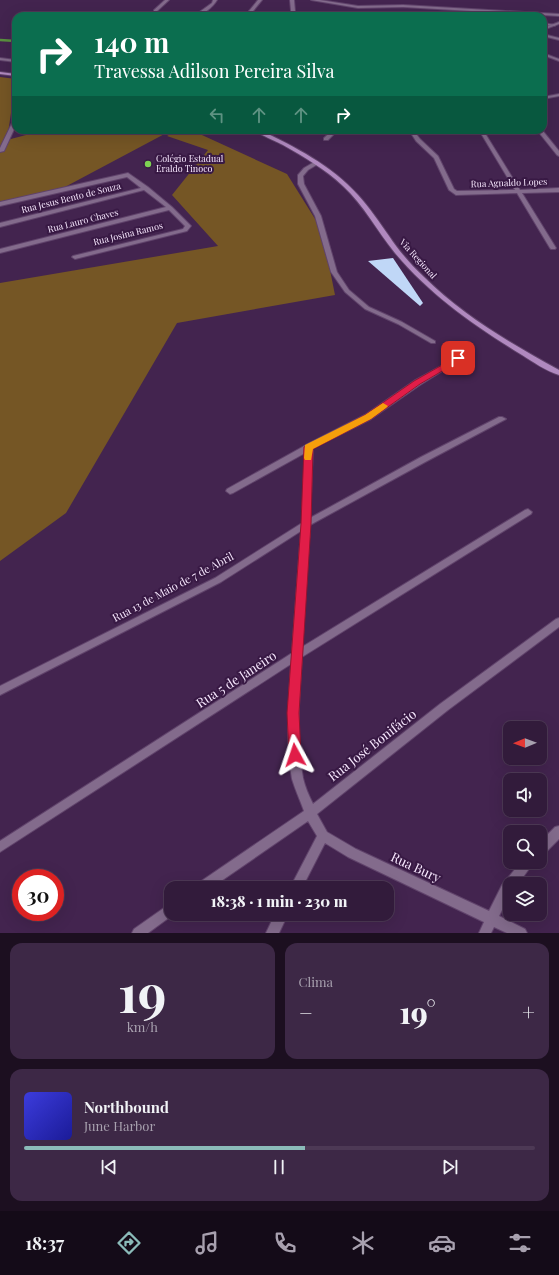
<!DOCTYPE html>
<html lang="pt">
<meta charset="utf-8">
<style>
body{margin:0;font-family:"Playfair Display",serif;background:#3d2846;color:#f1f3f6;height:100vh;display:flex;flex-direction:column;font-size:15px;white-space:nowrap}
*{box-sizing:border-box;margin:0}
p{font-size:13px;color:#a8a1af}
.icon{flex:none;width:22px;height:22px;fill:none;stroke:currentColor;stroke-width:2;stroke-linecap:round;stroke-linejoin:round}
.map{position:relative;height:933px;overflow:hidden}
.details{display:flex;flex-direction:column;gap:10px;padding:10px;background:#1c0f20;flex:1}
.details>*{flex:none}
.guide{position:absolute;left:12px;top:12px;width:535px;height:122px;border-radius:12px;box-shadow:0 4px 16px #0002,0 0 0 1px #4d3955;background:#0b6e4f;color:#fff;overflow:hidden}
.needle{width:26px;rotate:269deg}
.tools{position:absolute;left:503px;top:721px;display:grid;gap:8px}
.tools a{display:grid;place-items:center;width:44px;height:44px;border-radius:8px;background:#321b3b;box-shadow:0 4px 16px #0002,0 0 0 1px #4d3955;font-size:20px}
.speed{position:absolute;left:12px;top:869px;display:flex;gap:8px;font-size:20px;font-weight:700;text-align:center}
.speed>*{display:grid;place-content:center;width:52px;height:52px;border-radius:50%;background:#321b3b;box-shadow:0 4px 16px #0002,0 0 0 1px #4d3955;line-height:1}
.speed .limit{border:6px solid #d22;background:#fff;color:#111}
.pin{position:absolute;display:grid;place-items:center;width:34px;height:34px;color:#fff;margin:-17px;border-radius:8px;box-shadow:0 2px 6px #0006}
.me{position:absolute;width:44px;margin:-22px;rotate:355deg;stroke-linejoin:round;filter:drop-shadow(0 0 3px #0008)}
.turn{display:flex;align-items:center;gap:14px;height:84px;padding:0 16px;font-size:18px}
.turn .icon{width:52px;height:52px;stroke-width:2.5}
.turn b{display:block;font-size:28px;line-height:34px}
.lanes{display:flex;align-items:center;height:38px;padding:0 16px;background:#0003;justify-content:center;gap:20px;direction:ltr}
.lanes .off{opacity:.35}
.big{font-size:30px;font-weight:800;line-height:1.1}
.details .tile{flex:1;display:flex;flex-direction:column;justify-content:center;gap:6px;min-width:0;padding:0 14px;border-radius:12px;background:#3d2846}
.details .dial{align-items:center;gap:0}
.dial b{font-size:52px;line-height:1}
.song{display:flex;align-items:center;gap:12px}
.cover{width:48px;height:48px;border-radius:6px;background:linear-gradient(135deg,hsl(240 70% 55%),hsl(240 70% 35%))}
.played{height:4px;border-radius:2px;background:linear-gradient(90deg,#8bbbb9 55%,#4d3955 55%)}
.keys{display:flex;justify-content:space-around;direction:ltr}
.heat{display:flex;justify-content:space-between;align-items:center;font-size:22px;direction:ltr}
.details .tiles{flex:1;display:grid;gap:10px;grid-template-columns:1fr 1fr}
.tile:last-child{grid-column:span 2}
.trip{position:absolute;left:164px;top:881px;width:230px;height:40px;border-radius:12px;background:#321b3b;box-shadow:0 4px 16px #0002,0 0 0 1px #4d3955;font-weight:800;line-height:40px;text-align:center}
.menu{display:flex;height:64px;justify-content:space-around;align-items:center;background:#140b18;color:#a8a1af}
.menu .icon{width:28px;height:28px}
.menu .on{color:#8bbbb9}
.menu b{font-size:18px;color:#f1f3f6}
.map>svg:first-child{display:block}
.forest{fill:#755625}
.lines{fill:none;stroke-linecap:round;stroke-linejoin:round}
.stream{stroke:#5a913f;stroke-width:2.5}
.building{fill:#c0d7f7}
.lane-casing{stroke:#60436b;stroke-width:2}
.street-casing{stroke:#60436b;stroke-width:2}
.secondary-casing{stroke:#60436b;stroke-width:2}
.lane{fill:#836b8c;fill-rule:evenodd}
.street{fill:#836b8c;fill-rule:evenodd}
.secondary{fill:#b089bf;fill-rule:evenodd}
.route{fill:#e11d48;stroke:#92132f}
.slow{fill:#f59e0b}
.poi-dot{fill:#7ed153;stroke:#381944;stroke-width:1.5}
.labels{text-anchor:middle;stroke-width:4;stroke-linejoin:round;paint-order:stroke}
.far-poi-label{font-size:9px;fill:#f7e8fe;stroke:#381944;text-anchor:start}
.far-street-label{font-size:9px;fill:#f7e8fe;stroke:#381944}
.street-label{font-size:11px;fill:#f7e8fe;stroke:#381944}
.near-street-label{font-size:13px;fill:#f7e8fe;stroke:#381944}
</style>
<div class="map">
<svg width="559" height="933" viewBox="0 0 559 933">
<rect width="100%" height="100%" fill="#43244f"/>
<!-- forest -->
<path class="forest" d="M0,77L16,79L7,140L45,130H172L63,188L0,204Z
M177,130H191L287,174L322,230L335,295L177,323L66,513L0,561V283L218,246L172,195L208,150L167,136Z"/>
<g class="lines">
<!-- stream -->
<path class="stream" d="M0,40L16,41"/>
</g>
<!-- building -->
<path class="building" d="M393,258L423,303L420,306L368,261Z"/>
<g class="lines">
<!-- lane casing -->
<g class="lane-casing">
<path id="lane" d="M258,0H262L249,16H245Z
M429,15H431L432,16H427Z
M543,23L556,25L554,26L543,25Z
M543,34L559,38V40L543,36Z"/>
</g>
<!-- street casing -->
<g class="street-casing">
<path id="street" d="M165,0H169L156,12H154V10Z
M213,0H217C213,7 202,16 194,16L212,3Z
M290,0H294L295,11L301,16H297L291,11Z
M311,0H320L358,6L403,5L559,14V16L403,7L358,8Z
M95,14H97L98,15L93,16Z
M559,22V24L543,30V28Z
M543,53L559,59V61L543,55Z
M0,58L16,60V62L0,60Z
M559,94V96L543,99V97Z
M14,119H16V125L4,151L0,152V148Z
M333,130H338L328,140H324V138Z
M409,130H413L420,139L438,156L454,189L457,191L515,190L479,130H483L520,190L559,188V192L522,193L556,248L555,249H551L550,248L517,193L456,195L449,190L434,158L416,141Z
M537,130H542L559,151V156L557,155Z
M316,161L318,162V164L308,170L303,176L304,184L321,216L337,272L349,290L369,307L402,322L435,341V343H431L398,324L365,309L345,292L331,272L315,216L298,184V175L304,168Z
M128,173L148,187L172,207L191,226L187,231L75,259L72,257L73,256L183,229L185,226L169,210L0,253V249L166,207L144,190L0,227V223L141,188L127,177L0,206V202Z
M458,357L461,359L460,360L420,385L371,419L313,448L310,518L421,457L499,417H502L506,419L427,461L310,525L302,647L525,510L528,509L532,512L531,514L302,657C299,697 296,738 303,778C305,787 309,796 313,804L440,704L556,619L559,618V627L448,710L317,814L327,832L356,849L489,911L502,885L521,862H534L518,884H510V894L499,916L525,929L527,933H507L494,927L491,933H479L484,922L348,857L325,843L302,888H290L317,836L308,821L211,888H195L197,884L304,811C300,800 295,789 292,779C285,741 289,701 291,664L0,852V841L292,653L301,531L221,582L0,695V686L215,578L302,523L305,453L233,493L230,494L226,491L227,489L306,445L365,415L414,381Z
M559,826V839L544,854L540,855V842L555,827Z
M171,903V914H174L148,933H132L134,929Z
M275,914H288L279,933H266Z"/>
</g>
<!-- secondary casing -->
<g class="secondary-casing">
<path id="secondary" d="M0,72L16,74V76L0,74Z
M254,130H260C295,147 331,165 358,195C370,208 379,222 389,236C399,251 411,265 424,277C463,316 512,344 559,370V375C546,371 533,362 522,355C475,326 430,295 395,253C377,231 364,205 343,186C325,169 304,157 283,145C274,140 262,136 254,130Z"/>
</g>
<!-- lane -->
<use href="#lane" class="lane"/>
<!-- street -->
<use href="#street" class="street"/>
<!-- secondary -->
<use href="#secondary" class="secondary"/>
</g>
<!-- route -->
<path class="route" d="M458,356L462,358L461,360L420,384L371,419L313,449L311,524L299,713L301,755L300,759L295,761L291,759L289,755L287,713L301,524L304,447L365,415L414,381Z"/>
<!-- slow -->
<path class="slow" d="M383,403L388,406L386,408L371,419L313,449L311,460H305L304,458L305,445L365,415Z"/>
<!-- markers -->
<circle class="poi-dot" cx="148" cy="164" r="4"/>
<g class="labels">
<!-- far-poi labels -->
<g class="far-poi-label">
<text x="156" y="162">Colégio Estadual<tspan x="156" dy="10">Eraldo Tinoco</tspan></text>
</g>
<!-- far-street labels -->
<g class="far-street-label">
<text transform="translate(509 183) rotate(-2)" y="3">Rua Agnaldo Lopes</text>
<text transform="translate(71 198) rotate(-14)" y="3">Rua Jesus Bento de Souza</text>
<text transform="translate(83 221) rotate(-14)" y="3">Rua Lauro Chaves</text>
<text transform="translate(128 234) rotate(-14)" y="3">Rua Josina Ramos</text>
<text transform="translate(418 259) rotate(48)" y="3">Via Regional</text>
</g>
<!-- street labels -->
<g class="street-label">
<text transform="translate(173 587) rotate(-28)" y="4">Rua 13 de Maio de 7 de Abril</text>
</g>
<!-- near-street labels -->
<g class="near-street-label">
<text transform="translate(236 679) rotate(-33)" y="5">Rua 5 de Janeiro</text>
<text transform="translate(372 745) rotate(-38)" y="5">Rua José Bonifácio</text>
<text transform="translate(416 867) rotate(25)" y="5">Rua Bury</text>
</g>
</g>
</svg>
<div class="tools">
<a><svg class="needle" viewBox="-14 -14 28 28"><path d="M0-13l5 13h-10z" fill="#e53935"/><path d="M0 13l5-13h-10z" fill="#a8a1af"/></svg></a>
<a><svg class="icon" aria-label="sound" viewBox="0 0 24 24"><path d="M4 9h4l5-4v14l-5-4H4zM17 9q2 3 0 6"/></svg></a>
<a><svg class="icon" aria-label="search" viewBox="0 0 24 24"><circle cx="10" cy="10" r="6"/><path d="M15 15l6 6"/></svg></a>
<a><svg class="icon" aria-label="layers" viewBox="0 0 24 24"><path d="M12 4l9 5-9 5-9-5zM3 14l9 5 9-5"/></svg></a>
</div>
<div class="speed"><div class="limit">30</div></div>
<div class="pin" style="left:458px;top:358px;background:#d93025"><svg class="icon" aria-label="arrive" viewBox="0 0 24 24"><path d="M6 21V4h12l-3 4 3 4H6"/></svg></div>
<svg class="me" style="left:295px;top:755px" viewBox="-20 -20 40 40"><path d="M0-17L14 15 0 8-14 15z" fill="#e11d48" stroke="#fff" stroke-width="4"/></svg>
<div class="trip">18:38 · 1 min · 230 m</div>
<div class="guide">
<div class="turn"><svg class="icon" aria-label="right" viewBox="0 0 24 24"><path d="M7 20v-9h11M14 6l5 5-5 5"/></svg><div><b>140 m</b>Travessa Adilson Pereira Silva</div></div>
<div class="lanes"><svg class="icon off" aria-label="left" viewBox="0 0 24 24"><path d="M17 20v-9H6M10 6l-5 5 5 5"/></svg><svg class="icon off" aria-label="ahead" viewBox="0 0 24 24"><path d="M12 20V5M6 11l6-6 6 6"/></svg><svg class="icon off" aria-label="ahead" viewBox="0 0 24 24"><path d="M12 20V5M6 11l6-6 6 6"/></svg><svg class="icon" aria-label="right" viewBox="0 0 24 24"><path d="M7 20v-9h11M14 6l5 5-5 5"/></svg></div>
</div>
</div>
<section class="details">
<div class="tiles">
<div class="tile dial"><b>19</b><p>km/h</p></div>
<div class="tile"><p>Clima</p>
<div class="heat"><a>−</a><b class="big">19°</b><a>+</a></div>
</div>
<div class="tile">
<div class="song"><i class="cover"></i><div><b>Northbound</b><p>June Harbor</p></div></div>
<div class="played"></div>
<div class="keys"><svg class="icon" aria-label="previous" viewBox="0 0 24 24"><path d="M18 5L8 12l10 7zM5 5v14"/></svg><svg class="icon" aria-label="pause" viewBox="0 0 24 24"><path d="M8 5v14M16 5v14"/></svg><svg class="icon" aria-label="next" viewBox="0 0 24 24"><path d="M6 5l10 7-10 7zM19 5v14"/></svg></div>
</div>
</div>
</section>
<nav class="menu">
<b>18:37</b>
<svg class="icon on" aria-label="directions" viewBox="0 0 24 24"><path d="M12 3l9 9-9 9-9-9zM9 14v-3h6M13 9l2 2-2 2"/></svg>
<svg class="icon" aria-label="music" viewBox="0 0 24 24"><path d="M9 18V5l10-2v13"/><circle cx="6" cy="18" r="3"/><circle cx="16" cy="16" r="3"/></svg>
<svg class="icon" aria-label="phone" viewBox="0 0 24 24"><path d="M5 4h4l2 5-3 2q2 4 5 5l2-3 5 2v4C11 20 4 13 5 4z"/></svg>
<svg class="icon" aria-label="climate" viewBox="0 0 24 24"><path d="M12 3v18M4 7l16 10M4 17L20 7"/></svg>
<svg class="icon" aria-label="car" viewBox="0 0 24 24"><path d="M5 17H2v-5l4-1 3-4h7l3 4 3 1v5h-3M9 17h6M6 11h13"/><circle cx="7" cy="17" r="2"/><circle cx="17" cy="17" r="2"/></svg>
<svg class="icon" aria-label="filters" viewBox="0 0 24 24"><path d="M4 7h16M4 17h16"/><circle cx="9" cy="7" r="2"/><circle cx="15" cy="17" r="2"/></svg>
</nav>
